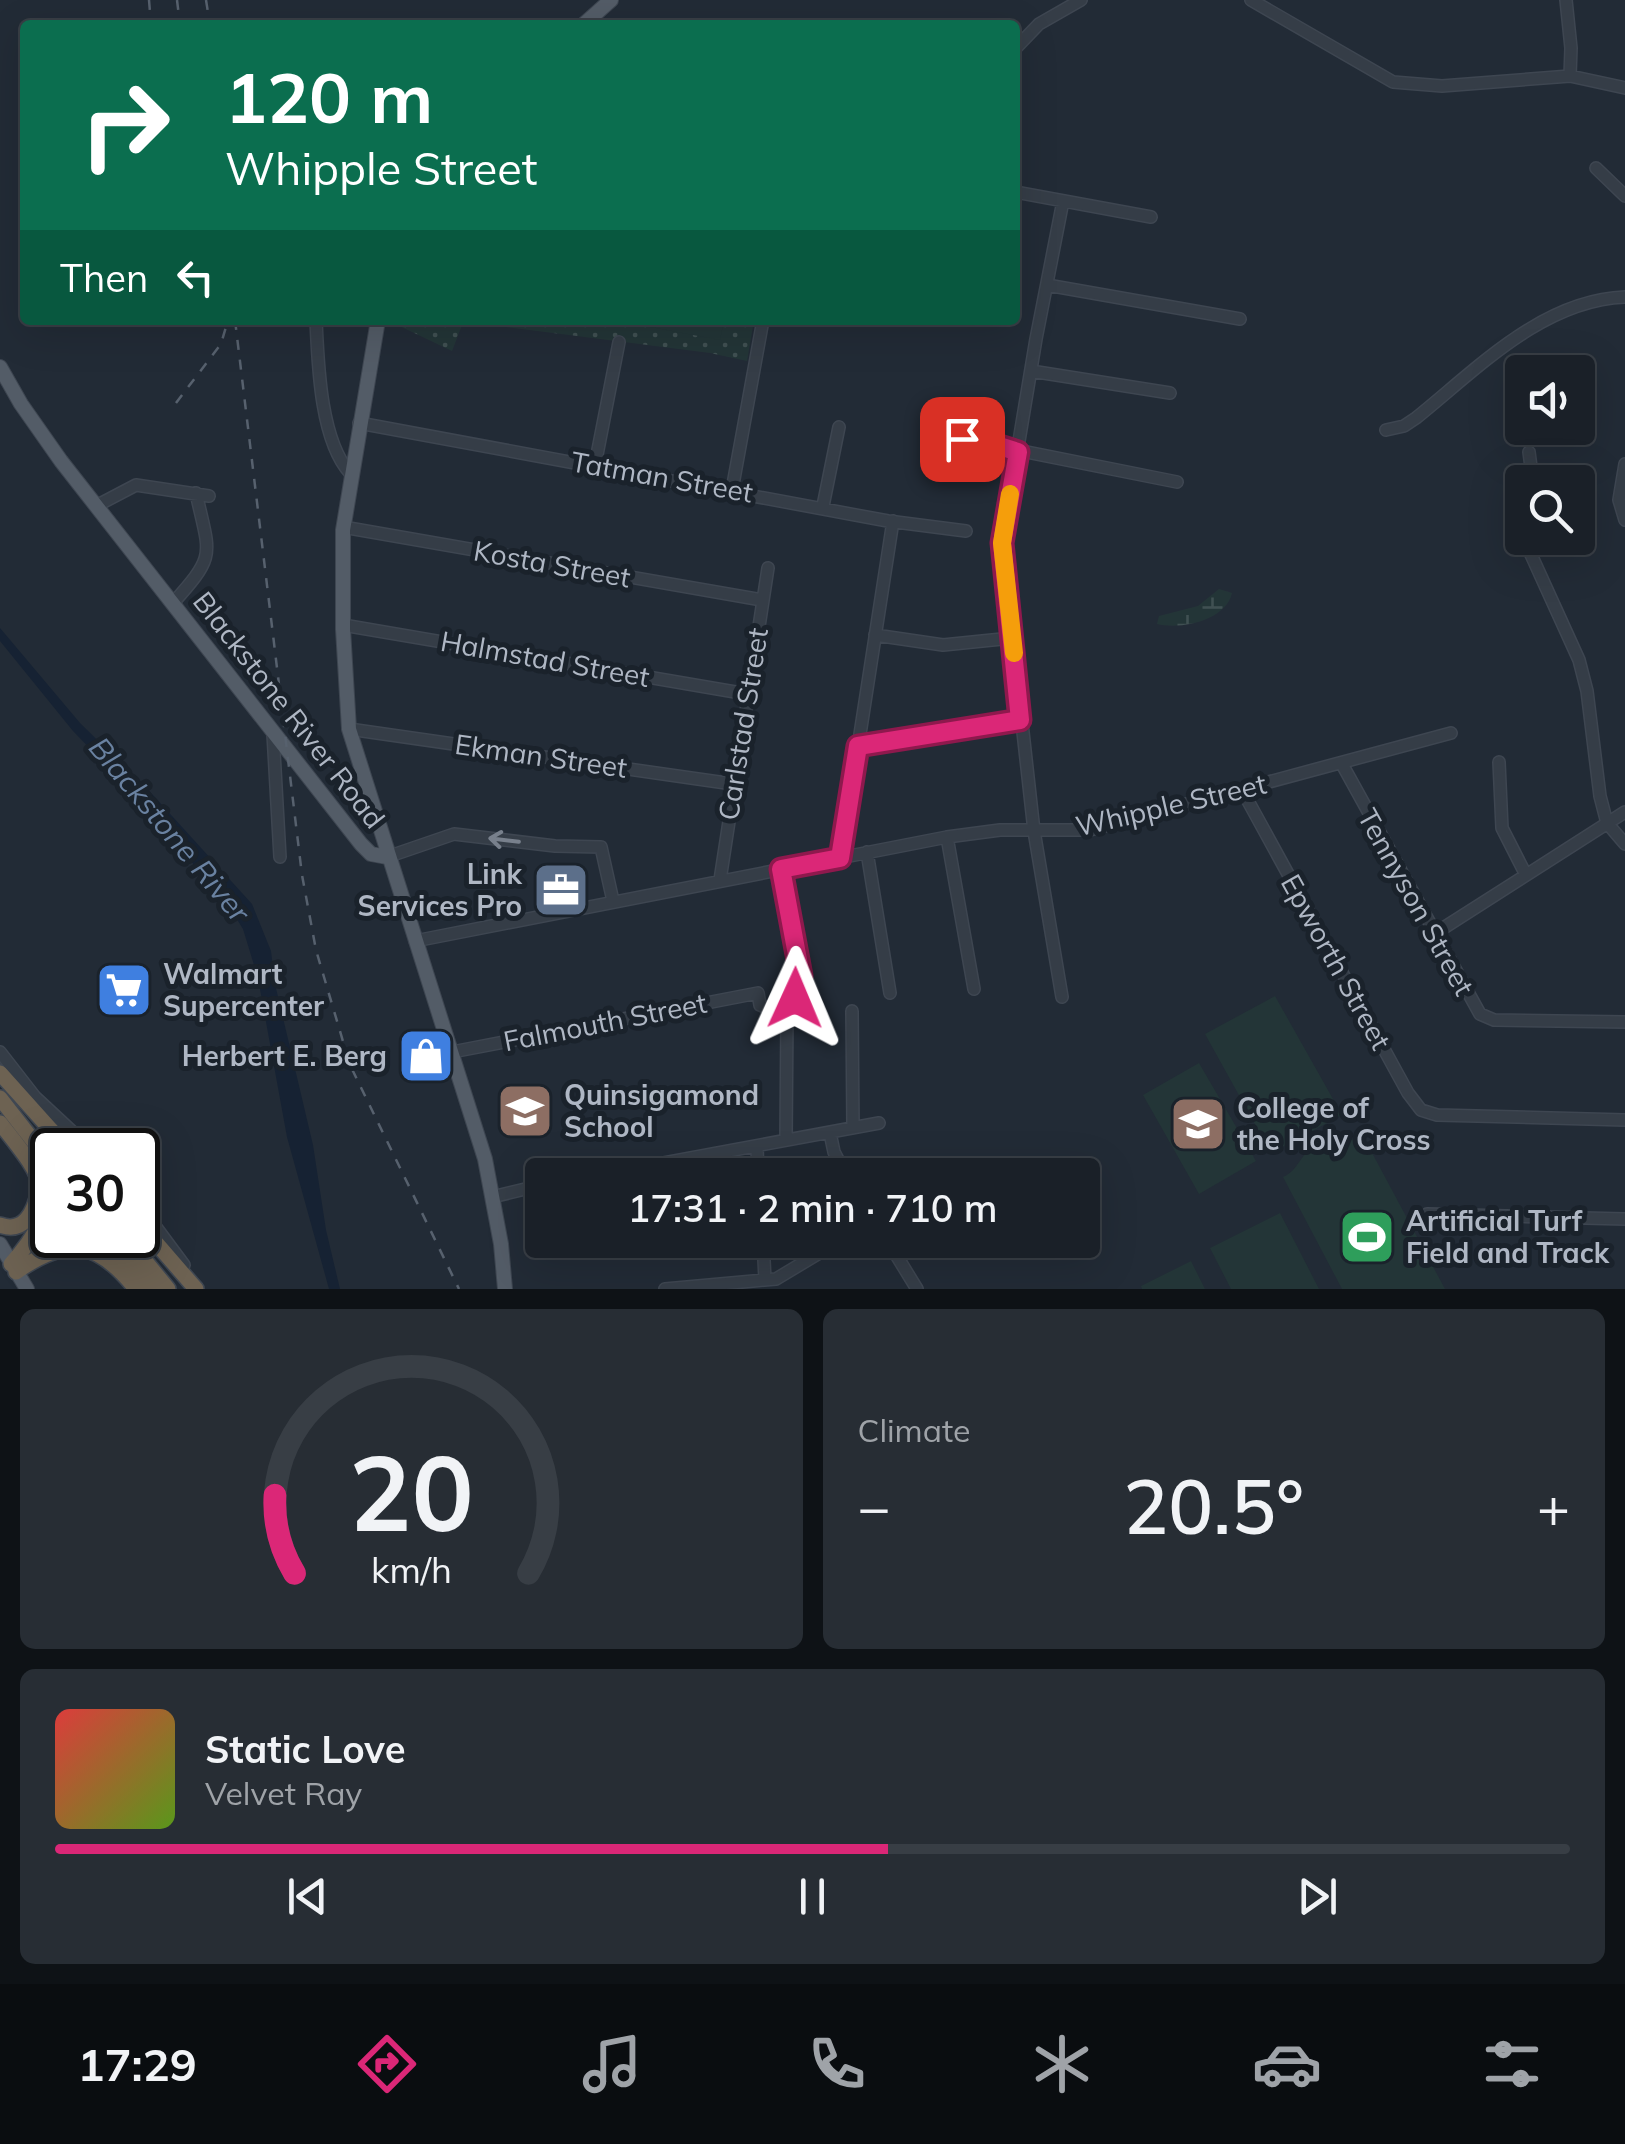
<!DOCTYPE html>
<meta charset="utf-8">
<style>
body{margin:0;font-family:Mulish,sans-serif;background:#272d34;color:#f1f3f6;height:100vh;display:flex;flex-direction:column;font-size:38px;white-space:nowrap}
*{box-sizing:border-box;margin:0}
p{font-size:32px;color:#9fa3a8}
.icon{flex:none;width:55px;height:55px;fill:none;stroke:currentColor;stroke-width:2;stroke-linecap:round;stroke-linejoin:round}
.map{position:relative;height:1289px;overflow:hidden}
.sheet{display:flex;flex-direction:column;gap:20px;padding:20px;background:#0e1216;flex:1}
.sheet>*{flex:none}
.hud{position:absolute;left:20px;top:20px;width:1000px;height:305px;border-radius:10px;box-shadow:0 10px 40px #0002,0 0 0 2px #383e45;background:#0b6e4f;color:#fff;overflow:hidden}
.buttons{position:absolute;left:1505px;top:355px;display:grid;gap:20px}
.buttons a{display:grid;place-items:center;width:90px;height:90px;border-radius:10px;background:#1a2028;box-shadow:0 10px 40px #0002,0 0 0 2px #383e45;font-size:50px}
.speed{position:absolute;left:30px;top:1128px;display:flex;gap:20px;font-size:50px;font-weight:700;text-align:center}
.speed>*{display:grid;place-content:center;width:130px;height:130px;border-radius:50%;background:#1a2028;box-shadow:0 10px 40px #0002,0 0 0 2px #383e45;line-height:1}
.speed .limit{border:5px solid #111;border-radius:15px;background:#fff;color:#111}
.pin{position:absolute;display:grid;place-items:center;width:85px;height:85px;color:#fff;margin:-42px;border-radius:20px;box-shadow:0 5px 15px #0006}
.me{position:absolute;width:110px;margin:-55px;rotate:1deg;stroke-linejoin:round;filter:drop-shadow(0 0 8px #0008)}
.turn{display:flex;align-items:center;gap:35px;height:210px;padding:0 40px;font-size:45px}
.turn .icon{width:130px;height:130px;stroke-width:2.5}
.turn b{display:block;font-size:70px;line-height:85px}
.then{display:flex;align-items:center;height:95px;padding:0 40px;background:#0003;gap:20px;font-size:38px}
.big{font-size:75px;font-weight:600;line-height:1.1}
.sheet .tile{flex:1;display:flex;flex-direction:column;justify-content:center;gap:15px;min-width:0;padding:0 35px;border-radius:15px;background:#272d34}
.sheet .dial{align-items:center;gap:0}
.dial svg{height:260px;overflow:visible;fill:none;stroke:#383e45;stroke-width:7;stroke-linecap:round;text-anchor:middle}
.dial text{fill:#f1f3f6;stroke:none}
.song{display:flex;align-items:center;gap:30px}
.cover{width:120px;height:120px;border-radius:15px;background:linear-gradient(135deg,hsl(0 70% 55%),hsl(90 70% 35%))}
.played{height:10px;border-radius:5px;background:linear-gradient(90deg,#db2777 55%,#383e45 55%)}
.keys{display:flex;justify-content:space-around;direction:ltr}
.heat{display:flex;justify-content:space-between;align-items:center;font-size:55px;direction:ltr}
.sheet .tiles{flex:1;display:grid;gap:20px;grid-template-columns:1fr 1fr}
.tile:last-child{grid-column:span 2}
.trip{position:absolute;left:525px;top:1158px;width:575px;height:100px;border-radius:10px;background:#1a2028;box-shadow:0 10px 40px #0002,0 0 0 2px #383e45;font-weight:600;line-height:100px;text-align:center}
.tab-bar{display:flex;height:160px;justify-content:space-around;align-items:center;background:#0a0d10;color:#9fa3a8}
.tab-bar .icon{width:70px;height:70px}
.tab-bar .active{color:#db2777}
.tab-bar b{font-size:45px;color:#f1f3f6}
.map>svg:first-child{display:block}
.grass{fill:url(#grass-dots)}
.wetland{fill:url(#wetland-marsh)}
.garden{fill:#233537}
.water{fill:#162233}
.lines{fill:none;stroke-linecap:round;stroke-linejoin:round}
.minor-casing{stroke:#3e4651;stroke-width:14}
.major-casing{stroke:#3e4651;stroke-width:16}
.highway-casing{stroke:#3f4752;stroke-width:18}
.minor{stroke:#353d47;stroke-width:11}
.major{stroke:#535c67;stroke-width:14}
.highway{stroke:#6d6252;stroke-width:15}
.rail{stroke:#57616e;stroke-width:2.5;stroke-dasharray:10 10;stroke-linecap:butt}
.oneway{stroke:#78808c}
.route-casing{stroke:#8e194d;stroke-width:25}
.route{stroke:#db2777;stroke-width:18}
.slow{stroke:#f59e0b;stroke-width:18}
.labels{text-anchor:middle;stroke-width:10;stroke-linejoin:round;paint-order:stroke}
.street-label{font-size:28px;fill:#afb7c4;stroke:#1a222b}
.poi-label{font-size:28px;font-weight:bold;fill:#afb7c4;stroke:#1a222b;text-anchor:start}
.water-label{font-size:30px;font-style:italic;fill:#6a82a1;stroke:#1a222b}
</style>
<div class="map">
<svg width="1625" height="1289" viewBox="0 0 1625 1289">
<defs>
<pattern id="grass-dots" width="8" height="8" patternUnits="userSpaceOnUse" patternTransform="scale(2.5)"><rect width="8" height="8" fill="#233537"/><path d="M2 2h.1M6 6h.1" fill="none" stroke="#405052" stroke-width="1.8" stroke-linecap="round"/></pattern>
<pattern id="wetland-marsh" width="20" height="14" patternUnits="userSpaceOnUse" patternTransform="scale(2.5)"><rect width="20" height="14" fill="#233537"/><path d="M1 5h8M5 5V1M11 12h8M15 12V8" fill="none" stroke="#405052"/></pattern>
</defs>
<rect width="100%" height="100%" fill="#222b36"/>
<!-- grass -->
<path class="grass" d="M387,320H464L452,351Z
M499,320H754L747,361L710,353L499,326Z"/>
<!-- wetland -->
<path class="wetland" d="M1219,589L1232,593C1226,620 1182,630 1157,624L1159,616L1198,606Z"/>
<!-- garden -->
<path class="garden" d="M613,320H724L720,340Z
M1275,996L1342,1115L1271,1153L1205,1034Z
M1199,1063L1256,1161L1199,1194L1143,1095Z
M1363,1136L1445,1289H1342L1283,1177C1298,1171 1299,1156 1313,1148C1330,1137 1348,1144 1363,1136Z
M1280,1213L1319,1289H1231L1210,1248Z
M1191,1261L1205,1289H1142L1141,1286Z"/>
<!-- water -->
<path class="water" d="M0,628L80,723L152,794L252,904L271,951L275,984L313,1145L326,1230L340,1289H329L287,1137L258,978L243,929L228,905L136,796L73,731L0,641Z"/>
<g class="lines">
<!-- minor casing -->
<g class="minor-casing">
<path id="minor" d="M1251,0L1393,82L1442,86L1570,76L1625,88
M1566,0L1571,48L1570,76
M1015,49L1039,24L1081,0
M1596,168L1625,196
M1015,192L1151,217
M1047,285L1240,319
M316,320C318,363 320,440 350,473
M1031,371L1170,393
M359,423L888,521L966,531
M1386,430L1404,426L1416,418C1476,370 1542,300 1625,297
M962,439L1177,482
M1529,452L1533,482
M1625,464L1619,500L1625,520
M595,465L619,342
M732,490L763,320
M96,506L136,485L209,496
M823,506L839,427
M343,527L762,600
M1531,538L1528,548L1579,660L1587,691L1600,796L1607,823L1625,844
M173,603C217,554 210,556 196,493
M343,625L747,694
M875,635L943,645L1012,638
M349,729L733,784
M273,734L280,857
M858,745L1020,720
M1499,762L1502,828L1526,875
M1342,764L1480,1014L1494,1020L1625,1022
M1242,790L1408,1093L1421,1110L1437,1115L1625,1120
M947,837L974,989
M867,852L890,993
M387,857L454,834L555,846L601,847L613,901
M841,857L893,521
M781,869L801,976L787,1016L786,1140
M720,880L768,568
M1434,934L1625,812
M415,941L947,837L1000,830H1090L1451,733
M1062,997L1034,831L1002,543L1036,339L1063,201
M852,1011L853,1127
M0,1052L35,1097L92,1150
M452,1052L758,993L760,1005L787,1016
M830,1133L834,1152L846,1175
M757,1147L758,1175
M599,1175L879,1123
M492,1197L542,1185
M138,1203L184,1265
M1427,1214L1625,1219
M763,1240L765,1280
M887,1240L917,1289
M665,1289L776,1279L841,1240"/>
</g>
<!-- major casing -->
<g class="major-casing">
<path id="major" d="M583,25L611,0
M378,320L343,530V629L349,729L485,1159L501,1244L505,1289
M0,367L21,404L61,461L361,844L371,854L387,857
M0,1244L27,1289"/>
</g>
<!-- highway casing -->
<g class="highway-casing">
<path id="highway" d="M0,1073L69,1150
M0,1098L52,1165
M0,1123C44,1178 66,1204 11,1264
M138,1222L196,1289
M0,1225C24,1234 34,1212 39,1191
M109,1235L152,1289
M124,1235L168,1289
M16,1272C67,1236 97,1240 136,1289"/>
</g>
<!-- minor -->
<use href="#minor" class="minor"/>
<!-- major -->
<use href="#major" class="major"/>
<!-- highway -->
<use href="#highway" class="highway"/>
<!-- rail -->
<path class="rail" d="M149,0L151,25
M177,0L180,25
M206,0L210,25
M235,320L302,875L316,950L350,1065L459,1289
M176,403L221,344L228,320"/>
</g>
<!-- one-way arrows -->
<defs><path id="oneway-shaft" d="M-6 0H5M1.5-3L5.5 0L1.5 3" fill="none" stroke-width="1.6" stroke-linecap="round" stroke-linejoin="round" transform="scale(2.5)"/></defs>
<use class="oneway" href="#oneway-shaft" transform="translate(504 840) rotate(-173)"/>
<g class="lines">
<!-- route casing -->
<g class="route-casing">
<path id="route" d="M795,998L801,976L781,869L840,858L858,746L1020,720L1002,543L1018,452L990,443L962,439"/>
</g>
<!-- route -->
<use href="#route" class="route"/>
<!-- slow -->
<path class="slow" d="M1010,494L1002,543L1014,653"/>
</g>
<!-- icons -->
<defs>
<g id="office-square" transform="scale(2.875)"><rect x="-9" y="-9" width="18" height="18" rx="4" fill="#5c6f8a" stroke="#1a222b"/><path d="M-6-3h4V-5.5h4V-3h4V5H-6ZM-1-4.5V-3h2v-1.5ZM-6 0V1H6V0Z" fill="#fff"/></g>
<g id="supermarket-square" transform="scale(2.875)"><rect x="-9" y="-9" width="18" height="18" rx="4" fill="#3f7fe0" stroke="#1a222b"/><path d="M-6-5.5h2.5l.6 2H6L4.5 2H-2.5L-4.4-4H-6ZM-1.5 3.2a1.3 1.3 0 1 0 .1 0ZM3 3.2a1.3 1.3 0 1 0 .1 0Z" fill="#fff"/></g>
<g id="shop-square" transform="scale(2.875)"><rect x="-9" y="-9" width="18" height="18" rx="4" fill="#3f7fe0" stroke="#1a222b"/><path d="M-5-2.5h2.3a2.7 3.5 0 0 1 5.4 0H5L5.5 6h-11ZM-1.5-2.5h3a1.5 2.3 0 0 0-3 0Z" fill="#fff"/></g>
<g id="school-square" transform="scale(2.875)"><rect x="-9" y="-9" width="18" height="18" rx="4" fill="#8d6e63" stroke="#1a222b"/><path d="M0-5L7-2L0 1L-7-2ZM-4 1L0 2.5L4 1V4Q0 6-4 4Z" fill="#fff"/></g>
<g id="university-square" transform="scale(2.875)"><rect x="-9" y="-9" width="18" height="18" rx="4" fill="#8d6e63" stroke="#1a222b"/><path d="M0-5L7-2L0 1L-7-2ZM-4 1L0 2.5L4 1V4Q0 6-4 4Z" fill="#fff"/></g>
<g id="stadium-square" transform="scale(2.875)"><rect x="-9" y="-9" width="18" height="18" rx="4" fill="#2e9e5b" stroke="#1a222b"/><path d="M0-5a6.5 5 0 1 0 0 10a6.5 5 0 1 0 0-10ZM-3.5-1.8h7v3.6h-7Z" fill="#fff"/></g>
</defs>
<g fill-rule="evenodd">
<use href="#office-square" x="561" y="890"/>
<use href="#supermarket-square" x="124" y="990"/>
<use href="#shop-square" x="426" y="1056"/>
<use href="#school-square" x="525" y="1111"/>
<use href="#university-square" x="1198" y="1124"/>
<use href="#stadium-square" x="1367" y="1237"/>
</g>
<g class="labels">
<!-- street labels -->
<g class="street-label">
<text transform="translate(662 477) rotate(10)" y="10">Tatman Street</text>
<text transform="translate(552 564) rotate(10)" y="10">Kosta Street</text>
<text transform="translate(545 659) rotate(10)" y="10">Halmstad Street</text>
<text transform="translate(289 710) rotate(52)" y="10">Blackstone River Road</text>
<text transform="translate(743 724) rotate(-81)" y="10">Carlstad Street</text>
<text transform="translate(541 756) rotate(8)" y="10">Ekman Street</text>
<text transform="translate(1171 805) rotate(-13)" y="10">Whipple Street</text>
<text transform="translate(1416 902) rotate(61)" y="10">Tennyson Street</text>
<text transform="translate(1336 962) rotate(61)" y="10">Epworth Street</text>
<text transform="translate(605 1022) rotate(-11)" y="10">Falmouth Street</text>
</g>
<!-- poi labels -->
<g class="poi-label">
<text x="522" y="884" text-anchor="end">Link<tspan x="522" dy="32">Services Pro</tspan></text>
<text x="163" y="984">Walmart<tspan x="163" dy="32">Supercenter</tspan></text>
<text x="387" y="1066" text-anchor="end">Herbert E. Berg</text>
<text x="564" y="1105">Quinsigamond<tspan x="564" dy="32">School</tspan></text>
<text x="1237" y="1118">College of<tspan x="1237" dy="32">the Holy Cross</tspan></text>
<text x="1406" y="1231">Artificial Turf<tspan x="1406" dy="32">Field and Track</tspan></text>
</g>
<!-- water labels -->
<g class="water-label">
<text transform="translate(169 830) rotate(50)" y="10">Blackstone River</text>
</g>
</g>
</svg>
<div class="buttons">
<a><svg class="icon" aria-label="sound" viewBox="0 0 24 24"><path d="M4 9h4l5-4v14l-5-4H4zM17 9q2 3 0 6"/></svg></a>
<a><svg class="icon" aria-label="search" viewBox="0 0 24 24"><circle cx="10" cy="10" r="6"/><path d="M15 15l6 6"/></svg></a>
</div>
<div class="speed"><div class="limit">30</div></div>
<div class="pin" style="left:962px;top:439px;background:#d93025"><svg class="icon" aria-label="arrive" viewBox="0 0 24 24"><path d="M6 21V4h12l-3 4 3 4H6"/></svg></div>
<svg class="me" style="left:795px;top:998px" viewBox="-20 -20 40 40"><path d="M0-17L14 15 0 8-14 15z" fill="#db2777" stroke="#fff" stroke-width="4"/></svg>
<div class="trip">17:31 · 2 min · 710 m</div>
<div class="hud">
<div class="turn"><svg class="icon" aria-label="right" viewBox="0 0 24 24"><path d="M7 20v-9h11M14 6l5 5-5 5"/></svg><div><b>120 m</b>Whipple Street</div></div>
<div class="then">Then<svg class="icon" aria-label="left" viewBox="0 0 24 24"><path d="M17 20v-9H6M10 6l-5 5 5 5"/></svg></div>
</div>
</div>
<section class="sheet">
<div class="tiles">
<div class="tile dial"><svg viewBox="0 0 100 80">
<path d="M14 69A42 42 0 1 1 86 69"/>
<path d="M14 69A42 42 0 0 1 8 45" stroke="#db2777"/>
<text x="50" y="56" font-size="32" font-weight="700">20</text>
<text x="50" y="72" font-size="11">km/h</text>
</svg></div>
<div class="tile"><p>Climate</p>
<div class="heat"><a>−</a><b class="big">20.5°</b><a>+</a></div>
</div>
<div class="tile">
<div class="song"><i class="cover"></i><div><b>Static Love</b><p>Velvet Ray</p></div></div>
<div class="played"></div>
<div class="keys"><svg class="icon" aria-label="previous" viewBox="0 0 24 24"><path d="M18 5L8 12l10 7zM5 5v14"/></svg><svg class="icon" aria-label="pause" viewBox="0 0 24 24"><path d="M8 5v14M16 5v14"/></svg><svg class="icon" aria-label="next" viewBox="0 0 24 24"><path d="M6 5l10 7-10 7zM19 5v14"/></svg></div>
</div>
</div>
</section>
<nav class="tab-bar">
<b>17:29</b>
<svg class="icon active" aria-label="directions" viewBox="0 0 24 24"><path d="M12 3l9 9-9 9-9-9zM9 14v-3h6M13 9l2 2-2 2"/></svg>
<svg class="icon" aria-label="music" viewBox="0 0 24 24"><path d="M9 18V5l10-2v13"/><circle cx="6" cy="18" r="3"/><circle cx="16" cy="16" r="3"/></svg>
<svg class="icon" aria-label="phone" viewBox="0 0 24 24"><path d="M5 4h4l2 5-3 2q2 4 5 5l2-3 5 2v4C11 20 4 13 5 4z"/></svg>
<svg class="icon" aria-label="climate" viewBox="0 0 24 24"><path d="M12 3v18M4 7l16 10M4 17L20 7"/></svg>
<svg class="icon" aria-label="car" viewBox="0 0 24 24"><path d="M5 17H2v-5l4-1 3-4h7l3 4 3 1v5h-3M9 17h6M6 11h13"/><circle cx="7" cy="17" r="2"/><circle cx="17" cy="17" r="2"/></svg>
<svg class="icon" aria-label="filters" viewBox="0 0 24 24"><path d="M4 7h16M4 17h16"/><circle cx="9" cy="7" r="2"/><circle cx="15" cy="17" r="2"/></svg>
</nav>
